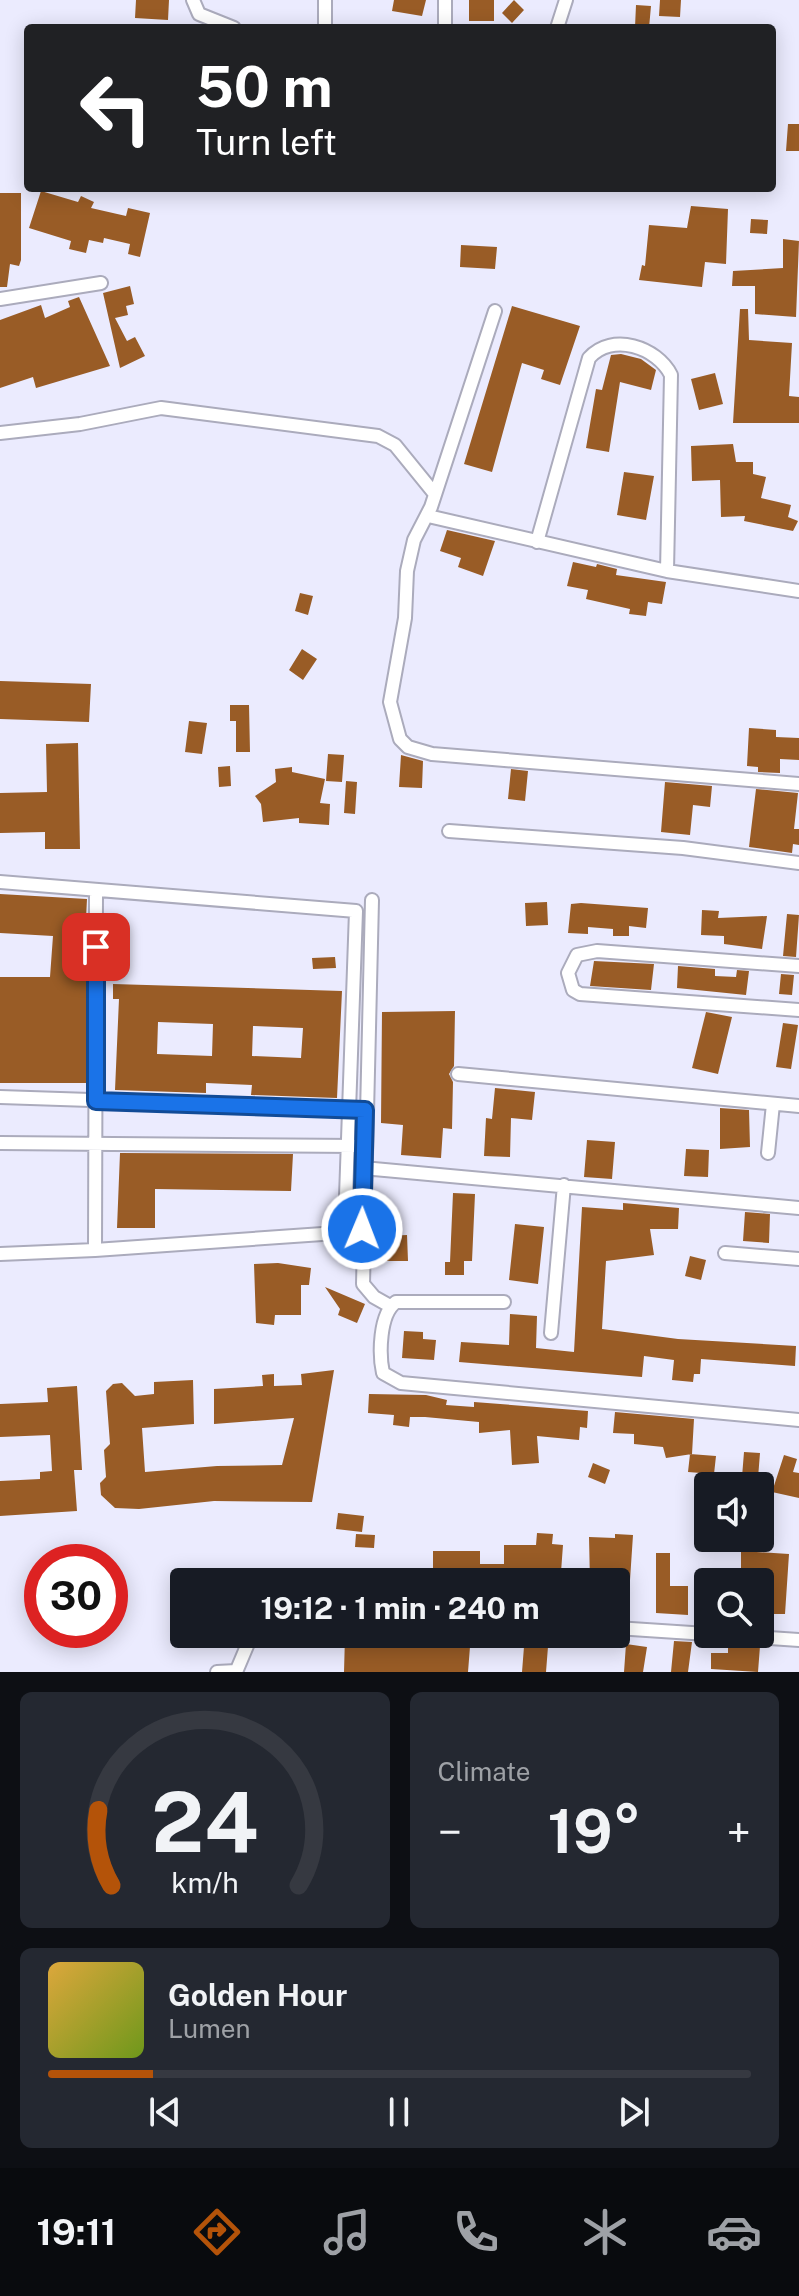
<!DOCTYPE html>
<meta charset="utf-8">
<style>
body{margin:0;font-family:"Public Sans",sans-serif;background:#242831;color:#f1f3f6;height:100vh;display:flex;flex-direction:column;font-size:30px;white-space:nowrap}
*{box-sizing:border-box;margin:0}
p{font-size:26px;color:#9ea1a6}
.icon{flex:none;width:44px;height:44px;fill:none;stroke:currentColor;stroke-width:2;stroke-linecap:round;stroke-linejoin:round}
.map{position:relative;height:1672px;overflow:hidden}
.panel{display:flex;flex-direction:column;gap:20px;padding:20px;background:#0d0f14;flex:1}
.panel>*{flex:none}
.banner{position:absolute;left:24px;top:24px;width:752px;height:168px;border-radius:8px;box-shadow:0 4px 20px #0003;background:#202124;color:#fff;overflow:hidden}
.fabs{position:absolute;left:694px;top:1472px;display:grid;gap:16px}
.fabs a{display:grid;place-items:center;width:80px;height:80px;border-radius:8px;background:#171b24;box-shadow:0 4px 20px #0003;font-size:40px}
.speed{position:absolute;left:24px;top:1544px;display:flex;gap:16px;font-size:40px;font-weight:700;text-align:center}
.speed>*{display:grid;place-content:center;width:104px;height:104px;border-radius:50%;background:#171b24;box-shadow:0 4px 20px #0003;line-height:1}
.speed .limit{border:12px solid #d22;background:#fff;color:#111}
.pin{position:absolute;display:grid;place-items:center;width:68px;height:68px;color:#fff;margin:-34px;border-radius:16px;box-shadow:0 4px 12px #0006}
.me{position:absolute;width:88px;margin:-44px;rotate:1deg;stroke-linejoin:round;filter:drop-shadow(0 0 6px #0008)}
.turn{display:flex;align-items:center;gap:28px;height:168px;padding:0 40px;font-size:36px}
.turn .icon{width:104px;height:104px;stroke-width:2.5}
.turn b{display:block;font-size:56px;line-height:68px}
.big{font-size:60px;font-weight:700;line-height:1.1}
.panel .widget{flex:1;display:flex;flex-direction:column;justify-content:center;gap:12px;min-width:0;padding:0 28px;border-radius:12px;background:#242831}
.panel .dial{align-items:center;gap:0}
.dial svg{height:208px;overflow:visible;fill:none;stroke:#363941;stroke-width:7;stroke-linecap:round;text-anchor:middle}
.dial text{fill:#f1f3f6;stroke:none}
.song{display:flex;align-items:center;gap:24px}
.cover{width:96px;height:96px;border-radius:12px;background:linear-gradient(135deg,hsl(40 70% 55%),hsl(80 70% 35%))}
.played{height:8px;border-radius:4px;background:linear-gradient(90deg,#b45309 15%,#363941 15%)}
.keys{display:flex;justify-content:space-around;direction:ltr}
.heat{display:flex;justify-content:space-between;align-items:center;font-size:44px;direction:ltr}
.panel .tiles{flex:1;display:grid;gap:20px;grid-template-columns:1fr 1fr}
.widget:last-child{grid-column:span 2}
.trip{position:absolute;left:170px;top:1568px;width:460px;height:80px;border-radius:8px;background:#171b24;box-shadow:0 4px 20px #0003;font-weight:700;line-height:80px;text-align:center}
.tab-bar{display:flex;height:128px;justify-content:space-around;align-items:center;background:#090b0e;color:#9ea1a6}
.tab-bar .icon{width:56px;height:56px}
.tab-bar .active{color:#b45309}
.tab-bar b{font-size:36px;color:#f1f3f6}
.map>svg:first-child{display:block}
.building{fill:#995c26;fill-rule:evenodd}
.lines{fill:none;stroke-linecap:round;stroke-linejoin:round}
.street-casing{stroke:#ababbc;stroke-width:16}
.street{stroke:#fff;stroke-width:12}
.route-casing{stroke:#114b97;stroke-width:20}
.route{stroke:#1a73e8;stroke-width:14}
</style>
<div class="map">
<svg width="799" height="1672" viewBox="0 0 799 1672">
<rect width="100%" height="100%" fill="#ebebfe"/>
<!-- building -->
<path class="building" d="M136,0H169L168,20L135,18Z
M394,0H426L422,16L392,11Z
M469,0H494V21H469Z
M514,0L524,10L512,23L502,13Z
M660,0H681L680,17L659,16Z
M636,5L651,6L649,28L635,27Z
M788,124H799V151H786Z
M41,191L78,202L81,196L94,202L91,208L126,216L128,208L150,213L140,257L128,254L130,244L104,238L103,243L89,240L86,253L69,249L71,241L29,228Z
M0,193H21V260L19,266L10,264L7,287H0Z
M691,206L728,209L726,264L705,262L702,287L639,280L642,265L645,266L649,225L687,228Z
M751,219L768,220L767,234L750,233Z
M783,239L799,241L796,317L755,314V286H732L733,271L783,268Z
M461,245L497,247L495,269L460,267Z
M130,286L134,304L126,306L128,315L115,318L127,341L135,337L145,356L120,368L103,293Z
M79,297L110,366L36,388L33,377L0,388V320L41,305L45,318L70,307L68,301Z
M512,306L580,326L560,385L541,379L544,370L522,363L492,472L464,464Z
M740,309H748L749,340L792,343L789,396L799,397V423H733Z
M621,354L641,359L656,370L651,390L620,382L609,452L586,448L596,389L602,390L611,355Z
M715,373L723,404L699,410L691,379Z
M733,444L736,462H753V474L766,477L761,498L791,505L788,517L798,521L793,531L744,521L745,516L721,517L720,480L692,481L691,446Z
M624,472L654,476L646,520L617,515Z
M447,530L495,541L483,576L458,567L461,558L440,551Z
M573,562L596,567L597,564L617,569L616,575L666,582L662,604L648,602L646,616L629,614L630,609L586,599L588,590L567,586Z
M300,593L313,596L308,615L295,611Z
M302,649L317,659L303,680L289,670Z
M0,681L91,684L89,722L0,719Z
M230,705H249L250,752H236V721H230Z
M189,721L207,723L202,754L185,752Z
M749,728L776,730V737L799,738V760L780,759V773L758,772V767L747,766Z
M78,743L80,849H45V832L0,833V793L47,792L46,744Z
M328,754L344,755L342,782L326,781Z
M401,755L423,761L422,788L399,787Z
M230,766L231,786L219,787L218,767Z
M292,767V772L325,779L320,803L330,804L329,825L299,823V818L263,822L261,804L255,796L276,782L275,769Z
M511,769L528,771L525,801L508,799Z
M346,781L357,782L355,814L344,813Z
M665,782L712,786L710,807L693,805L690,835L661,832Z
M756,789L798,793L794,829H799V845L793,844L792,853L749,847Z
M0,894L87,899L83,977H87L86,1083H0V977H50L53,936L0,933Z
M547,902L548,925L526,926L525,903Z
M581,903L648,908L646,928L629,926V936H613V929L588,927V934L568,933L571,904Z
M702,910L719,911L718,918L767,916L762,949L724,944V936L701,935Z
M787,914L799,915L796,957L783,956Z
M335,957L336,968L313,969L312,958Z
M594,961L654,964L651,990L590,986Z
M678,966L715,969V976L736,977L737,970L749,971L746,995L677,988Z
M781,974L794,975L792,995L779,994Z
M113,984L342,991L337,1098L251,1095L252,1085L206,1083V1093L115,1090L119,999H113ZM158,1022L213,1024L212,1056L157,1054ZM253,1026L303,1028L301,1058L252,1056Z
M455,1011L454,1066L449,1074L453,1082L452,1129L443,1128L441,1158L401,1155L403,1125L381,1123L382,1012Z
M706,1012L732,1017L718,1074L692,1068Z
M783,1023L798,1025L791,1069L776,1067Z
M495,1088L535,1092L532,1120L511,1118L510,1157L484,1156L486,1118L492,1119Z
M720,1108L749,1110L750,1147L720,1149Z
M587,1140L615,1142L612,1179L584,1177Z
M686,1149L709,1150L708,1177L684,1176Z
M120,1153L293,1154L291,1191L155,1189V1228H117Z
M453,1193L475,1194L472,1261H464V1275H445V1262H450Z
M623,1203L679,1208L678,1229H650L654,1255L606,1261L602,1329L678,1339L796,1346L795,1366L701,1359L700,1374H694L693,1382L672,1380L674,1360L644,1356L642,1377L459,1362L461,1342L509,1345L510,1314L537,1316L536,1348L574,1352L582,1207L623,1210Z
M745,1212L770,1214L769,1243L743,1241Z
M515,1224L544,1227L538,1284L509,1280Z
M407,1235L408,1261H387L386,1236Z
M690,1256L706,1260L701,1280L685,1276Z
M278,1263L311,1268L309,1285H301V1315H275L274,1325L256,1323L254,1264Z
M325,1287L365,1304L357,1323L338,1315L340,1309Z
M404,1331L423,1332V1339L436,1340L434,1360L402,1358Z
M334,1370L312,1502L214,1501L139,1509L115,1508L101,1495L100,1483L106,1477L104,1450L110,1444L106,1391L113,1384L122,1383L135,1396L154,1394V1382L193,1380L194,1424L142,1428L145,1472L217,1466L282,1465L294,1418L214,1424V1389L263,1386L262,1375L274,1374V1386L302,1385L301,1374Z
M77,1386L82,1470H74L77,1511L0,1516V1481L40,1479V1472L52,1471L50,1435L0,1437V1404L48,1402L47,1388Z
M369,1394L426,1395L447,1400L446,1405L474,1407V1402L588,1411L587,1428L580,1427L579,1440L537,1436L539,1463L512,1465L510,1430L479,1433V1422L425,1417H410L409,1427L393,1425L394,1415L368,1413Z
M615,1412L694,1419L692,1454L666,1458L663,1447L634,1444V1434L613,1433Z
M744,1452L760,1453L758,1478L742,1477Z
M690,1454L716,1456L714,1474L688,1472Z
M784,1455L797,1459L793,1472L799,1473V1498L772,1492Z
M593,1463L610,1470L605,1484L588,1477Z
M338,1513L364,1516L362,1532L336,1529Z
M537,1533L553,1534L552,1544L563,1545L561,1572L530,1571V1582H438V1574H433V1551H480V1564H504V1545H536Z
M356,1534L375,1535L374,1548L355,1547Z
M615,1534L633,1535L628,1610H616V1582H590L589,1537L615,1538Z
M741,1551L789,1554L785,1614H760V1601L770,1602L771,1570L741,1571Z
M656,1553H670V1586H688V1615L656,1613Z
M397,1634H471L468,1672H344L345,1636L396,1642Z
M525,1634H549L546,1672H522Z
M674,1641L692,1642L688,1672H671Z
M626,1644L647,1647L643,1672H624Z
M728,1644L760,1646L758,1672L711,1669V1653H728Z"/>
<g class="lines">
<!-- street casing -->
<g class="street-casing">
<path id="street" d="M193,0L199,14L234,28
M325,28V0
M445,28V0
M557,28L566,0
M0,299L101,283
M495,311L431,507L414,540L407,571L405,618L390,702L400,739L408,747L432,754L799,784
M0,433L80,424L161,408L378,436L395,445L434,493
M428,516L667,571L799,591
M537,542L589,358C612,332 657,347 671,375L667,571
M449,831L683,848L799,863
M0,882L356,911L345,1225L337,1233L95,1250L96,892
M372,900L363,1284L374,1297L390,1306
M799,966L597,951L577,955L568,973L573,990L580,994L799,1010
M458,1074L799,1106
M0,1097L357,1109
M0,1143L357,1146
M768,1153L773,1104
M363,1168L799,1208
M725,1253L799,1259
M0,1254L95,1250
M504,1302H396C379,1314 379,1355 383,1373L401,1383L799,1420
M551,1333L564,1185
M616,1628L799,1640
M217,1672L236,1671
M236,1672L252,1634"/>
</g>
<!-- street -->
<use href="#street" class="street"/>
</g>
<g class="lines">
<!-- route casing -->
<g class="route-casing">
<path id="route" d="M96,947V1101L365,1110L362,1229"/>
</g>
<!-- route -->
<use href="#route" class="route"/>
</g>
</svg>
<div class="fabs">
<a><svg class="icon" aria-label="sound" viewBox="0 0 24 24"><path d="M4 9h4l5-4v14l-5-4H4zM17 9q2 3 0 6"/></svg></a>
<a><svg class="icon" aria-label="search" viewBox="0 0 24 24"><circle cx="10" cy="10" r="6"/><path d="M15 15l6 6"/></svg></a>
</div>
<div class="speed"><div class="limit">30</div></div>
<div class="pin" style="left:96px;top:947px;background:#d93025"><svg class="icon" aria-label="arrive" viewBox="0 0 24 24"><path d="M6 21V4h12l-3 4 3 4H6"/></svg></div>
<svg class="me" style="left:362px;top:1229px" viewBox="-20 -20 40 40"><circle r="17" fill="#1a73e8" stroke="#fff" stroke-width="3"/><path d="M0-11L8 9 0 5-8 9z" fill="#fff"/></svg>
<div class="trip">19:12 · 1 min · 240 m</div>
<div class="banner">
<div class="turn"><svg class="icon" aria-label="left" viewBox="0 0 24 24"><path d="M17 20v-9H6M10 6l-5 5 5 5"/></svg><div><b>50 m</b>Turn left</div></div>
</div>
</div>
<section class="panel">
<div class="tiles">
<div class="widget dial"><svg viewBox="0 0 100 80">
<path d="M14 69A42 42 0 1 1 86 69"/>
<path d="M14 69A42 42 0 0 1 9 40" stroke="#b45309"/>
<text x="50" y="56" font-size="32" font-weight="700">24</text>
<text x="50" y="72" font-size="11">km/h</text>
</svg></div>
<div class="widget"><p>Climate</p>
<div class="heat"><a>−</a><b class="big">19°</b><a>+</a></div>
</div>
<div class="widget">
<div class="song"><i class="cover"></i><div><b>Golden Hour</b><p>Lumen</p></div></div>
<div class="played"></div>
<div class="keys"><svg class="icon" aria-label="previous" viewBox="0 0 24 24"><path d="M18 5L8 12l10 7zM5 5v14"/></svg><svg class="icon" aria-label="pause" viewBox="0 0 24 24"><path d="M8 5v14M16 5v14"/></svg><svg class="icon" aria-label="next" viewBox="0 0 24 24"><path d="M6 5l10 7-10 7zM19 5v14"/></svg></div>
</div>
</div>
</section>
<nav class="tab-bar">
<b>19:11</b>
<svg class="icon active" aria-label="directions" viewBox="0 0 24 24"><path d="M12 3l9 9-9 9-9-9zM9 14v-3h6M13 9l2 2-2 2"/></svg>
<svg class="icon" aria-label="music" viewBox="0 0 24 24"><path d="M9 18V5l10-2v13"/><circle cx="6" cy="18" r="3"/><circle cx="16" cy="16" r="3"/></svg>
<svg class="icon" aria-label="phone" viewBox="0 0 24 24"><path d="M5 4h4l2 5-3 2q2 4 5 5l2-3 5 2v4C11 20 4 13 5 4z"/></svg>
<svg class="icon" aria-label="climate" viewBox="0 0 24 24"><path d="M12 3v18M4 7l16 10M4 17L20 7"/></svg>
<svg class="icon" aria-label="car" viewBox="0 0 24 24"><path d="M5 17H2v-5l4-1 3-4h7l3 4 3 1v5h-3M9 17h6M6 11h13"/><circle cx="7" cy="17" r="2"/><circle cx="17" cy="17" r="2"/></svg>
</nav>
